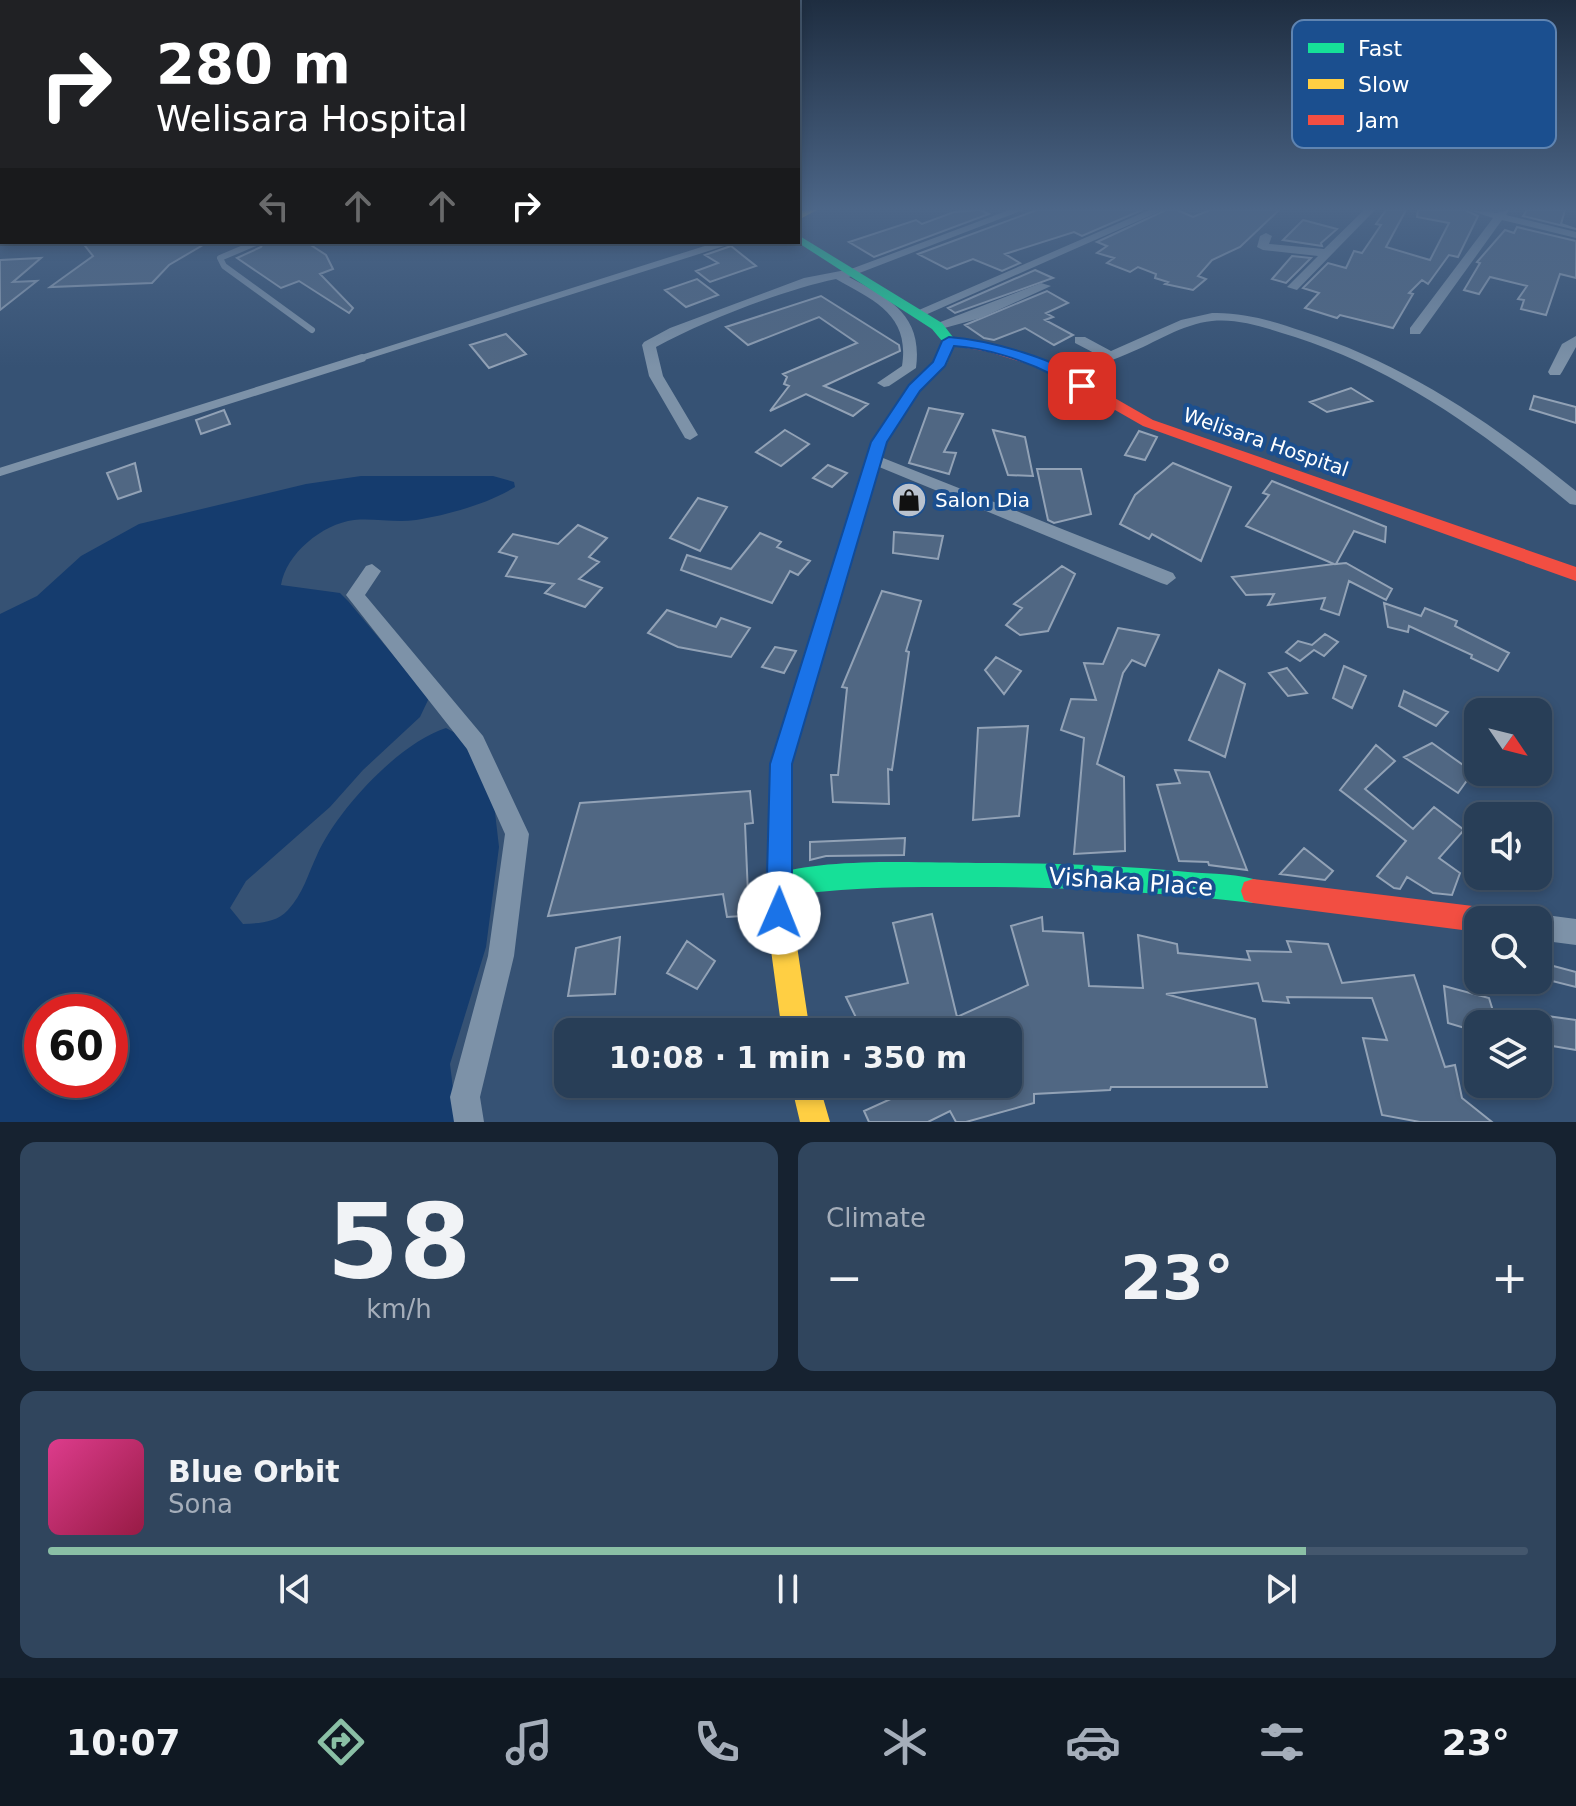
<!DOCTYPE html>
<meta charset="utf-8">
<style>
body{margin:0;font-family:"DejaVu Sans",sans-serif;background:#30455d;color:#f1f3f6;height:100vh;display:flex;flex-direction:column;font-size:30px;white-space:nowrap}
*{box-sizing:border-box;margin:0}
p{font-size:26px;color:#a5aeba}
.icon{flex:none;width:44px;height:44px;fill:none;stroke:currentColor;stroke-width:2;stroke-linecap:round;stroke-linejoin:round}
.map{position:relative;height:1122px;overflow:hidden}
.sheet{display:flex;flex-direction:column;gap:20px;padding:20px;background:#162230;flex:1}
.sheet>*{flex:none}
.banner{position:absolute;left:0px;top:0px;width:800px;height:244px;box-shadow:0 4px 12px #0003,0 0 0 2px #44576d;background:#202124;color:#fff;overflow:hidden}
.needle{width:52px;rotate:125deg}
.tools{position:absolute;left:1464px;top:698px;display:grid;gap:16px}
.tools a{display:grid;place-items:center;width:88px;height:88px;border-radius:16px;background:#283e57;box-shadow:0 4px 12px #0003,0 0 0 2px #44576d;font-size:40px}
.speed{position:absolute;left:24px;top:994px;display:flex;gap:16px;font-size:40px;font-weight:700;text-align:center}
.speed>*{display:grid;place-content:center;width:104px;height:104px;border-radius:50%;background:#283e57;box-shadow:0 4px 12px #0003,0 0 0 2px #44576d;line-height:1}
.speed .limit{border:12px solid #d22;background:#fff;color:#111}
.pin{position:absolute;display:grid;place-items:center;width:68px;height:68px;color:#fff;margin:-34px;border-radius:16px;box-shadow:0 4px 12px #0006}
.me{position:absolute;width:88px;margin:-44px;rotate:1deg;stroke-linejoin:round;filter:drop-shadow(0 0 6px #0008)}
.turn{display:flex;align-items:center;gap:28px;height:168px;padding:0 24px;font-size:36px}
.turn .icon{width:104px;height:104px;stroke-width:2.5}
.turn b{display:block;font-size:56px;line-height:68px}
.lanes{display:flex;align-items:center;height:76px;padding:0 24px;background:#0003;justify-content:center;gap:40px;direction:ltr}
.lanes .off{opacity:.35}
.big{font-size:60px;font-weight:700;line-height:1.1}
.sheet .widget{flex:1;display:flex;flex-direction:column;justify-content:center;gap:12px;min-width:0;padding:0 28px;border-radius:16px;background:#30455d}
.sheet .dial{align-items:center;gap:0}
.dial b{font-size:104px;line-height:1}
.song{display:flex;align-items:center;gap:24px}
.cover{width:96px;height:96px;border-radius:12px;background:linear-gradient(135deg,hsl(330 70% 55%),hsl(340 70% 35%))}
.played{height:8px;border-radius:4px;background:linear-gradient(90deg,#8abfa5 85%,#44576d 85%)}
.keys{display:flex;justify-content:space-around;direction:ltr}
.heat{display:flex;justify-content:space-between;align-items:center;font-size:44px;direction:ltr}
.sheet .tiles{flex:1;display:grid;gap:20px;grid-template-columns:1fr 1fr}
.widget:last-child{grid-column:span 2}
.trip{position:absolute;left:554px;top:1018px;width:468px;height:80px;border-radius:16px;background:#283e57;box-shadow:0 4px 12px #0003,0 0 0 2px #44576d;font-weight:700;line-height:80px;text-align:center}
.tabs{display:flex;height:128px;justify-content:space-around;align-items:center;background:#101923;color:#a5aeba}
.tabs .icon{width:56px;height:56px}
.tabs .on{color:#8abfa5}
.tabs b{font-size:36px;color:#f1f3f6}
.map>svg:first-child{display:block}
.water{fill:#153c6e;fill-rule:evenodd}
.building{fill:#506783;stroke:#92a2b6;stroke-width:2}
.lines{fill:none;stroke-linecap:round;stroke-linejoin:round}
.lane-far1{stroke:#7d92a8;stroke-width:6}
.lane{stroke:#7d92a8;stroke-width:8}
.street{fill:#7d92a8;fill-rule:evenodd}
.fast{fill:#16e098;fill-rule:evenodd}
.slow{fill:#ffcf43;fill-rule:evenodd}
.jam{fill:#f24e42;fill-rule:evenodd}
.route{fill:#1a73e8;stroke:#114b97;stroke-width:2}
.labels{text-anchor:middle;stroke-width:8;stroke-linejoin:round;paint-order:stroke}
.street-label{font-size:20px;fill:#fff;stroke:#1b4f8f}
.poi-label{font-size:20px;fill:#fff;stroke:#1b4f8f;text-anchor:start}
.near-street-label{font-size:24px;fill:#fff;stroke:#1b4f8f}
.key{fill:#1b4f8f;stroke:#5f84b1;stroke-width:2}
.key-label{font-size:22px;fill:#fff}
</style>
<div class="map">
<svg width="1576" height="1122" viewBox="0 0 1576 1122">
<rect width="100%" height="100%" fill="#365274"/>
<!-- water -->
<path class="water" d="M361,476H493L514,482L515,487C488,504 447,515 416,520C395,523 375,518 354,520C322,524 286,554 281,585L340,593L348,601L429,698L420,717L363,770L330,807L246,881L230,908L243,924C260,923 276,923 288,910C303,894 308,874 317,855C337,810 399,743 446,728L459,735L493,795L499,847L486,947L450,1064L457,1122H0V614L37,596L81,556L139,524L306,484ZM42,1012H110V1080H42Z"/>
<!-- building -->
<path class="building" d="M980,210L989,214L874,257L849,242L916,220L922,224L954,212Z
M1037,210H1142L1082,236L1074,232L1005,254L1020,263L1002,271L973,259L947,269L918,254Z
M1166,210H1177L1193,217L1210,210H1279L1240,247L1212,260L1198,276L1206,279L1193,290L1165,284L1168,282L1155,278L1156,274L1138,267L1130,272L1107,263L1114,258L1097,253L1107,246L1097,242Z
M1386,210H1406L1386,247L1430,260L1449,223L1417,217L1418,210H1465L1478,216L1458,257L1449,255L1428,284L1422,280L1409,293L1413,294L1393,328L1340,315L1337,318L1305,308L1319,293L1303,288L1328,263L1346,268L1354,251L1362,253L1381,225L1376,224Z
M1527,210H1565L1561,224L1576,229L1523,216Z
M1303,220L1337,229L1321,243L1322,246L1283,240Z
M1517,227L1576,241V278L1560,274L1546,315L1521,309L1524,300L1518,299L1527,286L1490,277L1479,294L1464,290L1480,263L1477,262L1505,230L1514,233Z
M82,242H208L169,265L152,283L50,287L93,256Z
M264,242H306L326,255L333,269L320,274L353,308L349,313L299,281L281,288L237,258L261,247Z
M731,246L756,266L710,282L696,271L718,263L705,255Z
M1292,256L1311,258L1286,283L1272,279Z
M41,258L13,282L37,281L0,310V260Z
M1035,270L1053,278L955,313L948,308Z
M697,279L718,295L686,307L665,290Z
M1047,291L1068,303L1046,313L1053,317L1045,320L1073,335L1054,345L1025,328L994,340L984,338L965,325Z
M821,296L899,345L900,351L824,386L868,404L853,416L806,394L770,411L789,386L784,384L787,377L783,374L857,343L819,317L748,345L726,327Z
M506,334L526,354L489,368L470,345Z
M1351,388L1372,401L1327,412L1310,402Z
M1534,396L1576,407V423L1530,409Z
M929,408L963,414L944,452L956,453L949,474L909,463Z
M224,410L230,424L201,434L196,420Z
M785,430L809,444L781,466L756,452Z
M993,430L1025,437L1033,476L1008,475Z
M1139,431L1157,437L1145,460L1125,455Z
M135,463L141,491L118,499L107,473Z
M1173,463L1231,487L1201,561L1152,534L1149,539L1120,524L1135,495Z
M828,465L847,473L832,487L813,478Z
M1037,469H1081L1091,514L1054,523L1048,520Z
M1272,481L1386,527L1385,542L1354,531L1336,564L1346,563L1392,589L1386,600L1349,581L1339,615L1321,609L1325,598L1268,605L1274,594L1246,595L1232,577L1334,564L1246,526L1269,495L1263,493Z
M698,498L727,507L700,551L670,538Z
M578,525L607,538L589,557L599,562L579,579L602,588L585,607L545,593L554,584L506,576L517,557L499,552L513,534L558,544Z
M894,532L943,536L938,559L893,553Z
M760,533L781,542L777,547L810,561L798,575L790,571L772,603L681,570L687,555L731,569Z
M1062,566L1075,574L1048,631L1020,635L1006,625L1022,608L1014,604Z
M882,591L921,601L906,651L909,652L892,770L888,769L889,804L833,802L831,775H838L847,688L842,687Z
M1384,603L1421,616L1425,608L1457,621L1455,626L1509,653L1498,671L1471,658L1472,655L1409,626L1408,632L1388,627Z
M667,610L716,627L721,618L750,628L731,657L678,647L648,633Z
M1118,628L1159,635L1145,666L1132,660L1123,673L1097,764L1124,777L1125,851L1074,854L1084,738L1061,730L1071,699L1096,700L1084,663L1103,664Z
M1325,634L1338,642L1324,656L1314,650L1300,661L1286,652L1298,641L1312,645Z
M775,647L796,651L784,673L762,667Z
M996,657L1021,671L1004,694L985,670Z
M1344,666L1366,676L1352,708L1333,698Z
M1287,668L1307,693L1288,696L1269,673Z
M1219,670L1245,684L1225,757L1189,740Z
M1404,691L1448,712L1436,726L1399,706Z
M1028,726L1019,816L973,820L978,728Z
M1432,743L1473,772L1458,793L1404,757Z
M1376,745L1395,761L1365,789L1413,829L1434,807L1464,830L1439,858L1460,873L1452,895L1433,893L1407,877L1400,889L1394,888L1377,876L1406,841L1340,790Z
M1175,770L1209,772L1247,870L1209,865L1208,862L1179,861L1157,785L1180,783Z
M750,791L753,823L745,824L748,894L742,916L727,917L723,894L548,916L580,803Z
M905,838L904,855L826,856L810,860V842Z
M1304,848L1333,871L1325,880L1280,874Z
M932,914L957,1017L1028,985L1011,926L1042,917L1043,931L1083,933L1089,986L1143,988L1138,935L1177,944L1178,953L1250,960L1247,951L1291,952L1287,941L1328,944L1342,983L1414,975L1445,1067L1455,1065L1462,1098L1492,1122H1420L1382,1115L1363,1038L1387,1040L1372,998L1287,997L1289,1003L1263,1001L1258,983L1166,994L1255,1019L1267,1087H1111L1110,1090L1034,1094V1103L966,1122H956L950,1111L928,1122H869L864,1111L893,1098L887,1084H1008V1032H863L846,997L908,983L893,923Z
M620,937L615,994L568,996L576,948Z
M687,941L715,961L697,989L667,973Z
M1546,964L1576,972V987L1548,980Z
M1444,986L1489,998L1497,1024H1478V1032L1448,1023Z
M1533,1014L1576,1020V1050L1541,1044Z"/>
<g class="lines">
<!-- lane-far1 -->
<path class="lane-far1" d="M258,242L220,258L224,266L312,330
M355,360L727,242"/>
<!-- lane -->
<path class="lane" d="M0,472L362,358"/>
<!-- street -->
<path class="street" d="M1009,210H1023L849,277C890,299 923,315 916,368L889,386L884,387L877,383L902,366C910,315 875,301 836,279C783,290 704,321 656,347L663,376L698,435L690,440L685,438L649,376L642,345L644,342L670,328L804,278L851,269Z
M1149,210H1163L923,316L912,313Z
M1364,210H1375L1297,290L1287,287L1318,256L1263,250L1257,247L1260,236L1266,233L1272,236L1269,244L1324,249Z
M1468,210L1497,213L1509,210L1506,215L1576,232V238L1502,220L1420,334H1410V328L1493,218Z
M1041,283L1051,286L981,318L937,330L930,326Z
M1212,313C1243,312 1273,321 1302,331C1406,364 1492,423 1576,491V505L1570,504C1486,434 1400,371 1295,337C1269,329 1240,318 1212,321C1182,324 1155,343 1127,354C1105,364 1081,369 1057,375L1050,371L1098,355L1075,343V337H1085L1111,351L1181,320Z
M1576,336V347L1562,372L1560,375H1550L1548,372L1562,344Z
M873,454L1173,573L1176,578L1167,585L1161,583L867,462L865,459L867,456Z
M372,564L381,571L365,595L483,736L529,834L514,956L480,1097L484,1122H454L450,1097L488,956L505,834L467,749L346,595L366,566Z
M1538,914L1576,919V945L1538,940V920H1528Z"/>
<!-- fast -->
<path class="fast" d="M798,235L942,323L956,341L947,363L920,391L887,442L840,601L838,606H824L822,601L871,442L909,385L934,361L942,341L932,329L797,242Z
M976,863C1047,863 1118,865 1188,872C1212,874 1240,873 1262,882L1265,891L1262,900L1253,903C1150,891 1047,886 944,887C889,887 834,888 780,897L771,894L768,885L771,876C820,857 921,863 976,863Z"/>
<!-- slow -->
<path class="slow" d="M804,210H817L798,220V213Z
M831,594L838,596L840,601L792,764V913L810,1032H782L766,913L770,764L822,601L824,596Z
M791,1084H819L830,1122H800Z"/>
<!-- jam -->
<path class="jam" d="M949,337L991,344L1038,358L1064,369L1153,420L1576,567V581L1143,426L1054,375L1028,364L989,352L944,344L942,341Z
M1253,879L1481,907L1490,911L1494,920H1478V932L1253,903L1244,900L1241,891L1244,882Z"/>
</g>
<!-- sky -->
<linearGradient id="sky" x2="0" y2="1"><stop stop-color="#1e2d40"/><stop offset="0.57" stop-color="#4c6688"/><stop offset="1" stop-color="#4c6688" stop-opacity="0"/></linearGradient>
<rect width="1576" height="367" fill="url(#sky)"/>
<!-- route -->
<path class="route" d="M949,337C987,340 1063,359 1089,386L1087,389C1074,392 1065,380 1053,375C1024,360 986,348 954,346L945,366L920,391L887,442L792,764V913L788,922L779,926L770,922L766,913L770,764L871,442L909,385L933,362L942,341Z"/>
<!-- icons -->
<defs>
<g id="shop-disc" transform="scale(1.8)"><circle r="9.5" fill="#b9c2ce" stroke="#1b4f8f"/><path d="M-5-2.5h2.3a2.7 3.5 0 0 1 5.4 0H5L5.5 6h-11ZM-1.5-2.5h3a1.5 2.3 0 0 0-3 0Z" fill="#111"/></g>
</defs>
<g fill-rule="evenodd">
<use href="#shop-disc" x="909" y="500"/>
</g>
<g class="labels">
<!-- street labels -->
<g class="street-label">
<text transform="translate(1266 442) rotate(19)" y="7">Welisara Hospital</text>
</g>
<!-- poi labels -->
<g class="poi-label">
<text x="935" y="507">Salon Dia</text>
</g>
<!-- near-street labels -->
<g class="near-street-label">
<text transform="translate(1131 882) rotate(4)" y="8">Vishaka Place</text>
</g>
</g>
<!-- legend -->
<rect x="1292" y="20" width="264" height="128" rx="12" class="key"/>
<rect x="1308" y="43" width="36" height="10" fill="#16e098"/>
<rect x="1308" y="79" width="36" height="10" fill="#ffcf43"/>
<rect x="1308" y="115" width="36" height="10" fill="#f24e42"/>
<g class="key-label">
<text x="1358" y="56">Fast</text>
<text x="1358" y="92">Slow</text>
<text x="1358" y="128">Jam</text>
</g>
</svg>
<div class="tools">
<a><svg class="needle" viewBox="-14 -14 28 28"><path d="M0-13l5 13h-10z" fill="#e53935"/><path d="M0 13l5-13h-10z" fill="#a5aeba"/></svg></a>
<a><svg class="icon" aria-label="sound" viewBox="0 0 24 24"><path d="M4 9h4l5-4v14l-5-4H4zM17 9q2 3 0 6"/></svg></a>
<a><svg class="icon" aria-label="search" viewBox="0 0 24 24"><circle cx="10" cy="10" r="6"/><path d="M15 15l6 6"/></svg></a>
<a><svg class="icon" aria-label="layers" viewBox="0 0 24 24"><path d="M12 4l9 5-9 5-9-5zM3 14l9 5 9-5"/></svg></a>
</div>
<div class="speed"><div class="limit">60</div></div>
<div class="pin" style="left:1082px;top:386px;background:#d93025"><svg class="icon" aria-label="arrive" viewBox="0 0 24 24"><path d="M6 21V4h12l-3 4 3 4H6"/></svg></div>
<svg class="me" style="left:779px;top:913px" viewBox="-20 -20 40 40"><circle r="19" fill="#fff"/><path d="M0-13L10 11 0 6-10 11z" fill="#1a73e8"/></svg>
<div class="trip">10:08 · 1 min · 350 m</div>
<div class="banner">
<div class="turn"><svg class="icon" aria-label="right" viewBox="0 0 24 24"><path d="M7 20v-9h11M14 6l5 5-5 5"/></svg><div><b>280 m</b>Welisara Hospital</div></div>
<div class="lanes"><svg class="icon off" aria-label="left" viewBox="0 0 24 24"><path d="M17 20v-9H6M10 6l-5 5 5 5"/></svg><svg class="icon off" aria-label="ahead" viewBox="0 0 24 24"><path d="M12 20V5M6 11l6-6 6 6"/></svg><svg class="icon off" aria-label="ahead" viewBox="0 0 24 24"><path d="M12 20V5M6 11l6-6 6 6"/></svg><svg class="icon" aria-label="right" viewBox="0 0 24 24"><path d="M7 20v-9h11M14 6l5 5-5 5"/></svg></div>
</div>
</div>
<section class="sheet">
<div class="tiles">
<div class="widget dial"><b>58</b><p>km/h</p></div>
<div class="widget"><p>Climate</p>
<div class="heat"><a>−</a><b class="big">23°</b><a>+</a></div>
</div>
<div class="widget">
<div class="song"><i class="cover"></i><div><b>Blue Orbit</b><p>Sona</p></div></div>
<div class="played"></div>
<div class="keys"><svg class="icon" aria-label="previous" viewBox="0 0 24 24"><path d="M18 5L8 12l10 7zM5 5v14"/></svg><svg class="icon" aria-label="pause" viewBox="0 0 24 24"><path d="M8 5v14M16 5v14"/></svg><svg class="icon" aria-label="next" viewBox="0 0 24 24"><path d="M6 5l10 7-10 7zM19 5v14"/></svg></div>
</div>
</div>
</section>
<nav class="tabs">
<b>10:07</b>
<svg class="icon on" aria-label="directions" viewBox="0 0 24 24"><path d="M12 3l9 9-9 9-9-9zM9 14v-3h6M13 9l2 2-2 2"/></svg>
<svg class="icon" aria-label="music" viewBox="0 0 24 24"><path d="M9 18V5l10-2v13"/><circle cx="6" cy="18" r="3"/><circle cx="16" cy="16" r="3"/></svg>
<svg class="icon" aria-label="phone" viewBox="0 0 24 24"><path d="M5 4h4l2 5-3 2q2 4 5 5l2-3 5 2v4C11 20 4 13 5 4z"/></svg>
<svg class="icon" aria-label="climate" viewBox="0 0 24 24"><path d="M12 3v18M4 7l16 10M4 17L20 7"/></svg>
<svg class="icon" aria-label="car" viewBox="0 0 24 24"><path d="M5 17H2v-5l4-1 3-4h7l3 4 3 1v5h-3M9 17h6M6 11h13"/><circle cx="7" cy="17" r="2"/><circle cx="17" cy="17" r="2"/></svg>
<svg class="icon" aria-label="filters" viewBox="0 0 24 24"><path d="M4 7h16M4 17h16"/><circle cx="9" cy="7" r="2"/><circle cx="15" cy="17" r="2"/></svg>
<b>23°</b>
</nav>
